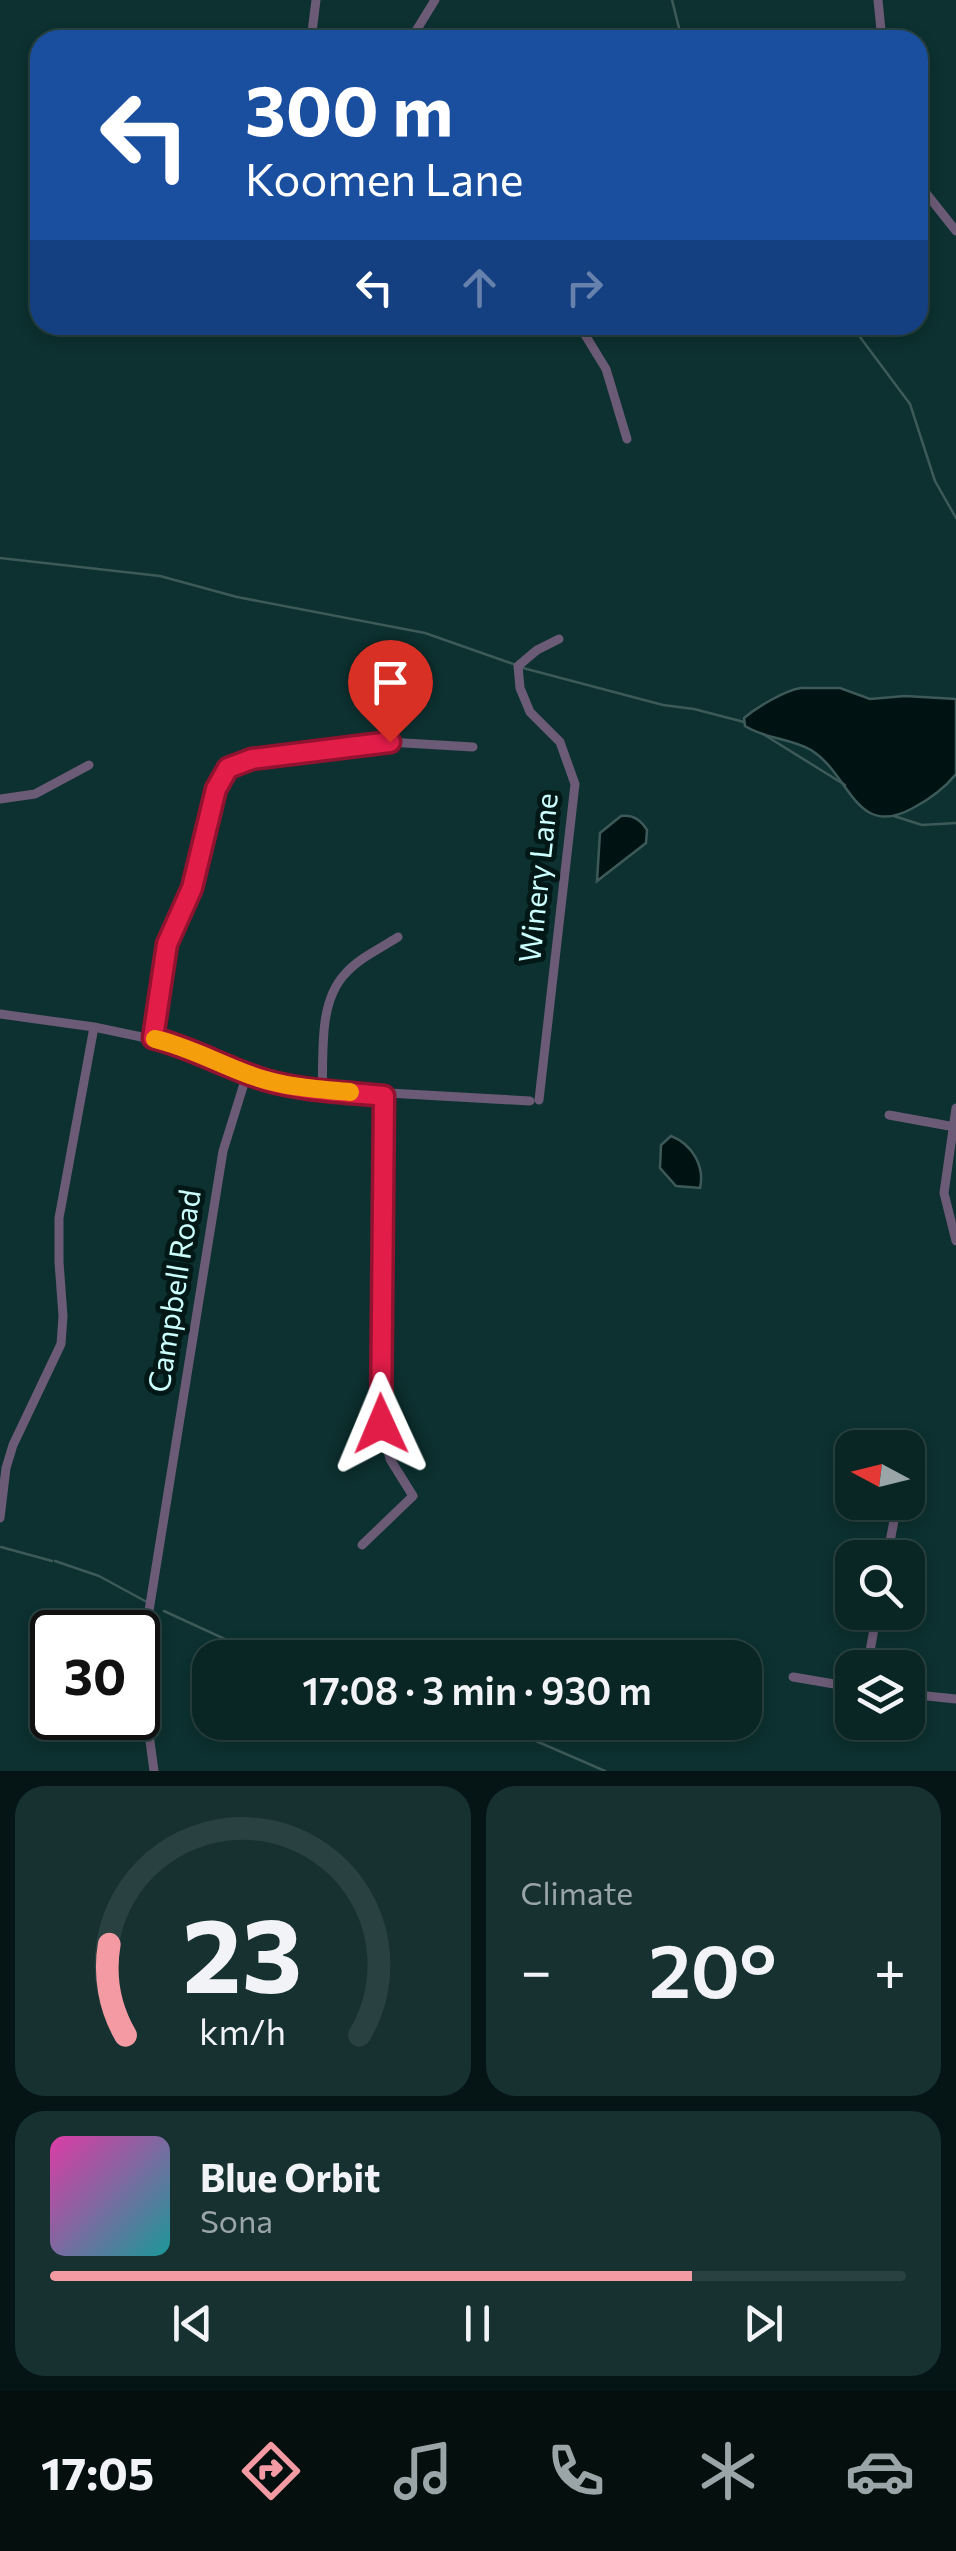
<!DOCTYPE html>
<meta charset="utf-8">
<style>
body{margin:0;font-family:Commissioner,sans-serif;background:#173131;color:#f1f3f6;height:100vh;display:flex;flex-direction:column;font-size:38px;white-space:nowrap}
*{box-sizing:border-box;margin:0}
p{font-size:32px;color:#99a5a6}
.icon{flex:none;width:55px;height:55px;fill:none;stroke:currentColor;stroke-width:2;stroke-linecap:round;stroke-linejoin:round}
.map{position:relative;height:1771px;overflow:hidden}
.drawer{display:flex;flex-direction:column;gap:15px;padding:15px;background:#051414;flex:1}
.drawer>*{flex:none}
.hud{position:absolute;left:30px;top:30px;width:898px;height:305px;border-radius:30px;box-shadow:0 5px 15px #0003,0 0 0 2px #294241;background:#1a4fa0;color:#fff;overflow:hidden}
.needle{width:65px;rotate:277deg}
.tools{position:absolute;left:835px;top:1430px;display:grid;gap:20px}
.tools a{display:grid;place-items:center;width:90px;height:90px;border-radius:20px;background:#092524;box-shadow:0 5px 15px #0003,0 0 0 2px #294241;font-size:50px}
.speed{position:absolute;left:30px;top:1610px;display:flex;gap:20px;font-size:50px;font-weight:700;text-align:center}
.speed>*{display:grid;place-content:center;width:130px;height:130px;border-radius:50%;background:#092524;box-shadow:0 5px 15px #0003,0 0 0 2px #294241;line-height:1}
.speed .limit{border:5px solid #111;border-radius:15px;background:#fff;color:#111}
.pin{position:absolute;display:grid;place-items:center;width:85px;height:85px;color:#fff;margin:-102px -42px;border-radius:50% 50% 50% 0;rotate:-45deg;box-shadow:0 0 10px #0007}
.pin .icon{rotate:45deg}
.me{position:absolute;width:110px;margin:-55px;rotate:359deg;stroke-linejoin:round;filter:drop-shadow(0 0 8px #0008)}
.turn{display:flex;align-items:center;gap:35px;height:210px;padding:0 50px;font-size:45px}
.turn .icon{width:130px;height:130px;stroke-width:2.5}
.turn b{display:block;font-size:70px;line-height:85px}
.lanes{display:flex;align-items:center;height:95px;padding:0 50px;background:#0003;justify-content:center;gap:50px;direction:ltr}
.lanes .off{opacity:.35}
.big{font-size:75px;font-weight:600;line-height:1.1}
.drawer .widget{flex:1;display:flex;flex-direction:column;justify-content:center;gap:15px;min-width:0;padding:0 35px;border-radius:30px;background:#173131}
.drawer .dial{align-items:center;gap:0}
.dial svg{height:260px;overflow:visible;fill:none;stroke:#294241;stroke-width:7;stroke-linecap:round;text-anchor:middle}
.dial text{fill:#f1f3f6;stroke:none}
.song{display:flex;align-items:center;gap:30px}
.cover{width:120px;height:120px;border-radius:15px;background:linear-gradient(135deg,hsl(320 70% 55%),hsl(180 70% 35%))}
.played{height:10px;border-radius:5px;background:linear-gradient(90deg,#f49aa3 75%,#294241 75%)}
.keys{display:flex;justify-content:space-around;direction:ltr}
.heat{display:flex;justify-content:space-between;align-items:center;font-size:55px;direction:ltr}
.drawer .tiles{flex:1;display:grid;gap:15px;grid-template-columns:1fr 1fr}
.widget:last-child{grid-column:span 2}
.trip{position:absolute;left:192px;top:1640px;width:570px;height:100px;border-radius:30px;background:#092524;box-shadow:0 5px 15px #0003,0 0 0 2px #294241;font-weight:600;line-height:100px;text-align:center}
.tab-bar{display:flex;height:160px;justify-content:space-around;align-items:center;background:#040f0e;color:#99a5a6}
.tab-bar .icon{width:70px;height:70px}
.tab-bar .on{color:#f49aa3}
.tab-bar b{font-size:45px;color:#f1f3f6}
.map>svg:first-child{display:block}
.water{fill:#001313;stroke:#3d5a59;stroke-width:2.5}
.lines{fill:none;stroke-linecap:round;stroke-linejoin:round}
.stream{stroke:#3d5a59;stroke-width:2.5}
.street{stroke:#6c5b76;stroke-width:9}
.route-casing{stroke:#92132f;stroke-width:25}
.route{stroke:#e11d48;stroke-width:18}
.slow{stroke:#f59e0b;stroke-width:18}
.labels{text-anchor:middle;stroke-width:10;stroke-linejoin:round;paint-order:stroke}
.street-label{font-size:30px;fill:#cbfefc;stroke:#011817}
</style>
<div class="map">
<svg width="956" height="1771" viewBox="0 0 956 1771">
<rect width="100%" height="100%" fill="#0c3130"/>
<!-- water -->
<path class="water" d="M801,688H840L870,699L905,696L956,699V774C944,789 930,799 913,808C855,840 851,775 811,750C791,738 765,739 745,726L744,718C756,708 785,690 801,688Z
M621,816C633,814 641,820 647,830L646,843L597,881L600,833Z
M671,1136C692,1144 705,1166 700,1188L676,1186L660,1168L661,1145Z"/>
<g class="lines">
<!-- stream -->
<path class="stream" d="M672,0L682,40
M851,325L910,404L935,481L956,518
M0,558L160,576L237,597L425,633L516,665
M523,668L663,705L694,709L744,722
M763,734L845,785
M894,816L922,825L956,823
M1,1547L52,1561
M55,1561L99,1576L145,1601
M164,1611L266,1658
M472,1722L529,1738L605,1771"/>
<!-- street -->
<path class="street" d="M878,0L882,40
M411,39L435,0
M311,40L316,0
M918,183L956,231
M579,325L606,369L627,439
M0,799L35,794L89,765
M0,1014L94,1027L170,1043L206,1054L247,1074L300,1088L530,1101
M153,1039L167,944L192,888L216,789L228,767L251,759L388,742L473,747
M322,1090C324,1053 318,1003 345,974C359,958 381,948 398,937
M539,1100L575,784L560,742L530,712L520,688L518,666L537,650L559,639
M956,1108L944,1193L956,1241
M889,1115L955,1127
M0,1518L6,1468L13,1445L61,1344L63,1316L59,1262V1218L94,1027
M362,1545L413,1496L390,1459L381,1424L383,1095
M887,1558L897,1504
M867,1668L877,1612
M793,1677L852,1687
M908,1694L956,1699
M154,1771L145,1704L148,1617L223,1151L247,1074"/>
</g>
<g class="lines">
<!-- route casing -->
<g class="route-casing">
<path id="route" d="M381,1424L384,1096C344,1092 303,1091 265,1080C226,1068 193,1048 153,1038L167,944L192,888L216,789L228,768L252,759L390,742"/>
</g>
<!-- route -->
<use href="#route" class="route"/>
<!-- slow -->
<path class="slow" d="M155,1039C189,1047 217,1063 250,1075C283,1087 315,1089 350,1092"/>
</g>
<g class="labels">
<!-- street labels -->
<g class="street-label">
<text transform="translate(539 878) rotate(-84)" y="10">Winery Lane</text>
<text transform="translate(175 1291) rotate(-81)" y="10">Campbell Road</text>
</g>
</g>
</svg>
<div class="tools">
<a><svg class="needle" viewBox="-14 -14 28 28"><path d="M0-13l5 13h-10z" fill="#e53935"/><path d="M0 13l5-13h-10z" fill="#99a5a6"/></svg></a>
<a><svg class="icon" aria-label="search" viewBox="0 0 24 24"><circle cx="10" cy="10" r="6"/><path d="M15 15l6 6"/></svg></a>
<a><svg class="icon" aria-label="layers" viewBox="0 0 24 24"><path d="M12 4l9 5-9 5-9-5zM3 14l9 5 9-5"/></svg></a>
</div>
<div class="speed"><div class="limit">30</div></div>
<div class="pin" style="left:390px;top:742px;background:#d93025"><svg class="icon" aria-label="arrive" viewBox="0 0 24 24"><path d="M6 21V4h12l-3 4 3 4H6"/></svg></div>
<svg class="me" style="left:381px;top:1424px" viewBox="-20 -20 40 40"><path d="M0-17L14 15 0 8-14 15z" fill="#e11d48" stroke="#fff" stroke-width="4"/></svg>
<div class="trip">17:08 · 3 min · 930 m</div>
<div class="hud">
<div class="turn"><svg class="icon" aria-label="left" viewBox="0 0 24 24"><path d="M17 20v-9H6M10 6l-5 5 5 5"/></svg><div><b>300 m</b>Koomen Lane</div></div>
<div class="lanes"><svg class="icon" aria-label="left" viewBox="0 0 24 24"><path d="M17 20v-9H6M10 6l-5 5 5 5"/></svg><svg class="icon off" aria-label="ahead" viewBox="0 0 24 24"><path d="M12 20V5M6 11l6-6 6 6"/></svg><svg class="icon off" aria-label="right" viewBox="0 0 24 24"><path d="M7 20v-9h11M14 6l5 5-5 5"/></svg></div>
</div>
</div>
<section class="drawer">
<div class="tiles">
<div class="widget dial"><svg viewBox="0 0 100 80">
<path d="M14 69A42 42 0 1 1 86 69"/>
<path d="M14 69A42 42 0 0 1 9 41" stroke="#f49aa3"/>
<text x="50" y="56" font-size="32" font-weight="700">23</text>
<text x="50" y="72" font-size="11">km/h</text>
</svg></div>
<div class="widget"><p>Climate</p>
<div class="heat"><a>−</a><b class="big">20°</b><a>+</a></div>
</div>
<div class="widget">
<div class="song"><i class="cover"></i><div><b>Blue Orbit</b><p>Sona</p></div></div>
<div class="played"></div>
<div class="keys"><svg class="icon" aria-label="previous" viewBox="0 0 24 24"><path d="M18 5L8 12l10 7zM5 5v14"/></svg><svg class="icon" aria-label="pause" viewBox="0 0 24 24"><path d="M8 5v14M16 5v14"/></svg><svg class="icon" aria-label="next" viewBox="0 0 24 24"><path d="M6 5l10 7-10 7zM19 5v14"/></svg></div>
</div>
</div>
</section>
<nav class="tab-bar">
<b>17:05</b>
<svg class="icon on" aria-label="directions" viewBox="0 0 24 24"><path d="M12 3l9 9-9 9-9-9zM9 14v-3h6M13 9l2 2-2 2"/></svg>
<svg class="icon" aria-label="music" viewBox="0 0 24 24"><path d="M9 18V5l10-2v13"/><circle cx="6" cy="18" r="3"/><circle cx="16" cy="16" r="3"/></svg>
<svg class="icon" aria-label="phone" viewBox="0 0 24 24"><path d="M5 4h4l2 5-3 2q2 4 5 5l2-3 5 2v4C11 20 4 13 5 4z"/></svg>
<svg class="icon" aria-label="climate" viewBox="0 0 24 24"><path d="M12 3v18M4 7l16 10M4 17L20 7"/></svg>
<svg class="icon" aria-label="car" viewBox="0 0 24 24"><path d="M5 17H2v-5l4-1 3-4h7l3 4 3 1v5h-3M9 17h6M6 11h13"/><circle cx="7" cy="17" r="2"/><circle cx="17" cy="17" r="2"/></svg>
</nav>
